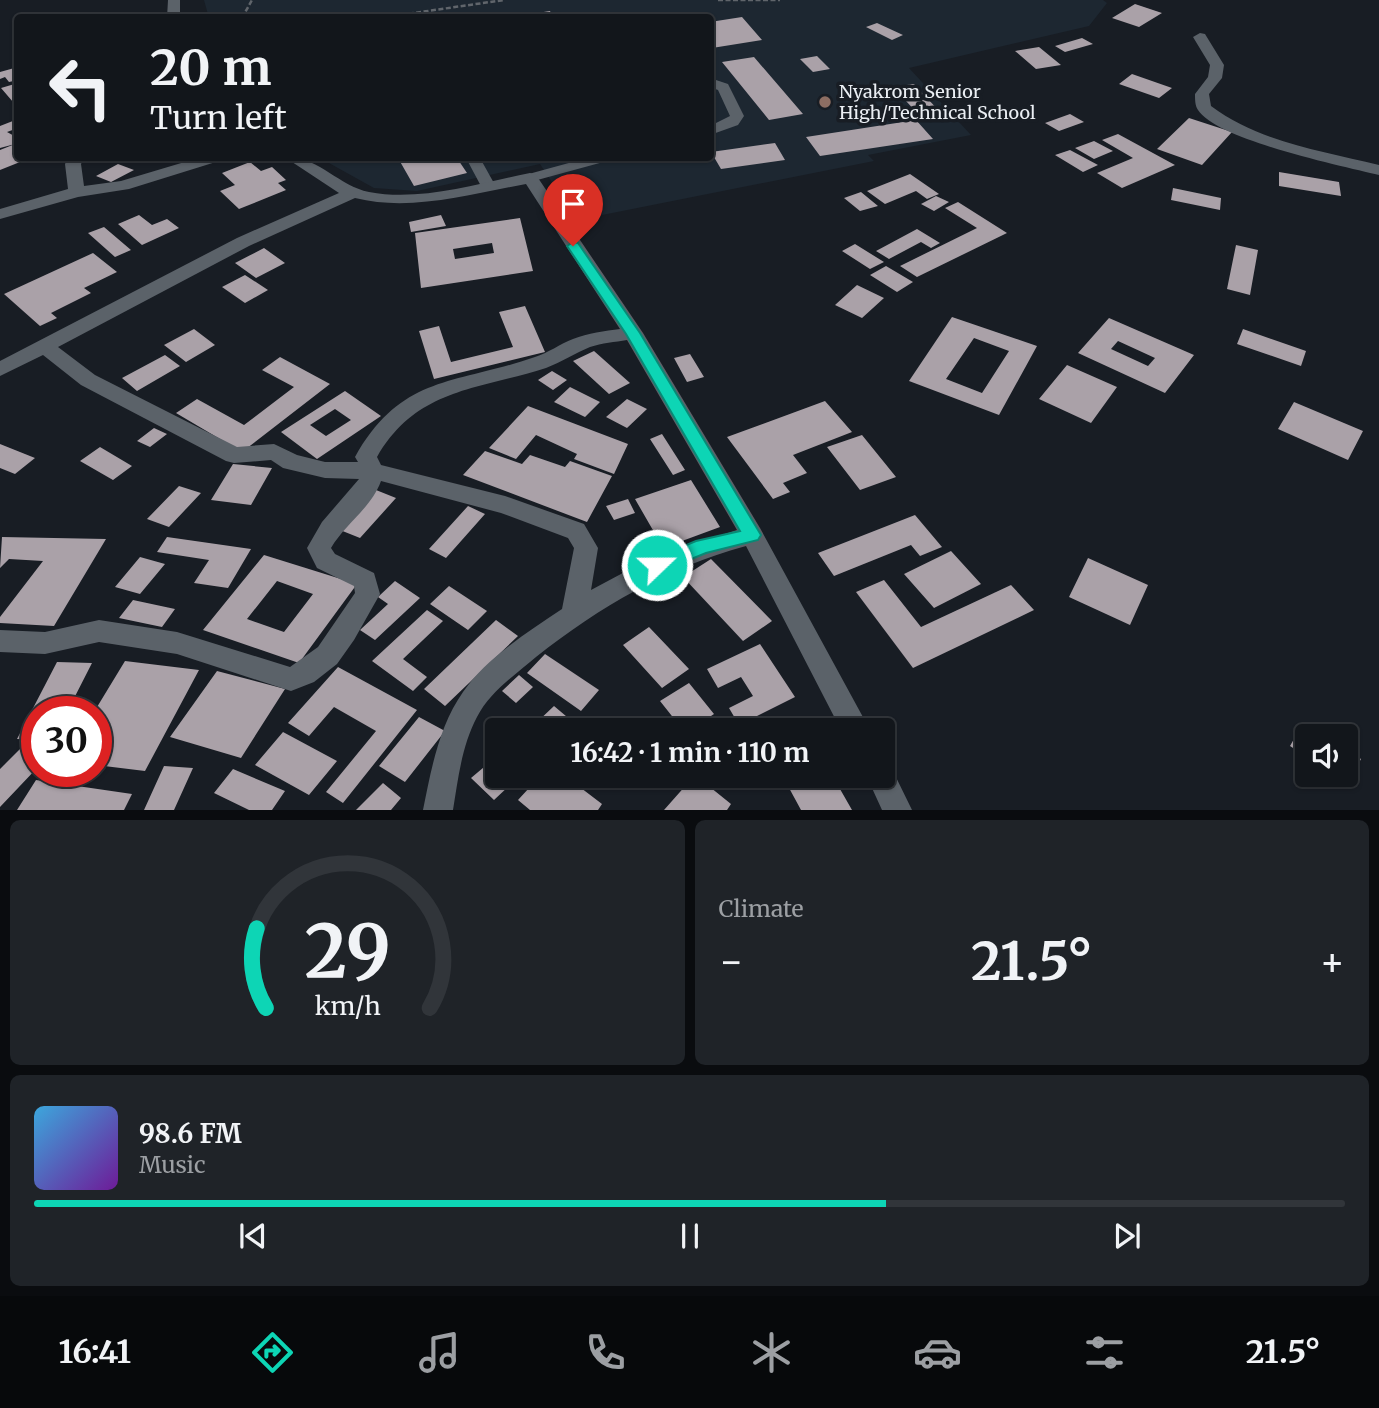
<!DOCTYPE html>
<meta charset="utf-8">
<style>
body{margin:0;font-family:Merriweather,serif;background:#1f2328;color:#f1f3f6;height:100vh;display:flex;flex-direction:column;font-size:26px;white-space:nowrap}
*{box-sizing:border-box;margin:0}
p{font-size:23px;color:#9c9fa3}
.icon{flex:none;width:38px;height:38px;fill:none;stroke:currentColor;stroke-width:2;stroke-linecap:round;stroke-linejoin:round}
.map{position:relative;height:810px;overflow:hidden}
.sheet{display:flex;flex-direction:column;gap:10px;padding:10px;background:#0a0c0f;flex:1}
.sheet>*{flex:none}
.top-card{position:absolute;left:14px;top:14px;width:700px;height:147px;border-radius:7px;box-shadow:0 2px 5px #0004,0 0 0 2px #31353a;background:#12161b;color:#f1f3f6;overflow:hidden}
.buttons{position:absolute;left:1295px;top:724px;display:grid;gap:14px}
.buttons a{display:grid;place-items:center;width:63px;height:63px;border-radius:7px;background:#12161b;box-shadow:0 2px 5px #0004,0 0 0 2px #31353a;font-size:35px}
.speed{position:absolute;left:21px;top:696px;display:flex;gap:14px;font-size:35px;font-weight:700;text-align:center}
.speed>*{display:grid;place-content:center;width:91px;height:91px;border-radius:50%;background:#12161b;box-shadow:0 2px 5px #0004,0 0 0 2px #31353a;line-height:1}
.speed .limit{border:10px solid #d22;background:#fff;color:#111}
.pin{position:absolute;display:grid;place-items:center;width:60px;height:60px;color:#fff;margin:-72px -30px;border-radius:50% 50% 50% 0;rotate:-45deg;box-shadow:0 0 7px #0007}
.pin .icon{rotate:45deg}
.me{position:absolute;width:77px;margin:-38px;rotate:68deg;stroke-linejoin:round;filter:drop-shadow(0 0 5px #0008)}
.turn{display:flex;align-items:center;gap:24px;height:147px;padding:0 21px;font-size:32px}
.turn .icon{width:91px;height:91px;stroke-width:2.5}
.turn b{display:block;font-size:49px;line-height:60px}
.big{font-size:52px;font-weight:700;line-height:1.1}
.sheet .card{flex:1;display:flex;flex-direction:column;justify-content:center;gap:10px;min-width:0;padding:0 24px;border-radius:10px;background:#1f2328}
.sheet .dial{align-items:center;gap:0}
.dial svg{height:182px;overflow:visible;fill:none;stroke:#31353a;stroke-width:7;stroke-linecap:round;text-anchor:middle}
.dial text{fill:#f1f3f6;stroke:none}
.song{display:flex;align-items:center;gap:21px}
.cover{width:84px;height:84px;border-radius:10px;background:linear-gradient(135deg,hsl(200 70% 55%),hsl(280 70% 35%))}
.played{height:7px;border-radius:4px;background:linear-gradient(90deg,#0dd5b5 65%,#31353a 65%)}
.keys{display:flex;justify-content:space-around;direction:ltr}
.heat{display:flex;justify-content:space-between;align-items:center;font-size:38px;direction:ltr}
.sheet .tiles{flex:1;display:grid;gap:10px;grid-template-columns:1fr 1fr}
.card:last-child{grid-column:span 2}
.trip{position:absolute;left:485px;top:718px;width:410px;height:70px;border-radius:7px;background:#12161b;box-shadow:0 2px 5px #0004,0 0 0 2px #31353a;font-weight:700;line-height:70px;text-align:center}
.menu{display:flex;height:112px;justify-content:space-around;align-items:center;background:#07090b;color:#9c9fa3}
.menu .icon{width:49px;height:49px}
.menu .active{color:#0dd5b5}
.menu b{font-size:32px;color:#f1f3f6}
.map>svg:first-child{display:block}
.built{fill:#1d2731}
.building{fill:#aaa1a8;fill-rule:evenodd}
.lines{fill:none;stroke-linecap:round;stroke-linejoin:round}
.path{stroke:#60656b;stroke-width:2.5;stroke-dasharray:5 2.5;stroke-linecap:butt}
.lane{fill:#5b6269;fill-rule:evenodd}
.street{fill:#5b6269;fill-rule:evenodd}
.route{fill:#0dd5b5;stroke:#088a76;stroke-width:2}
.education-dot{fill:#8d6e63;stroke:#181d24;stroke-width:2.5}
.labels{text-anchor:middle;stroke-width:7;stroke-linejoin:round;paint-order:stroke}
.far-poi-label{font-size:18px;fill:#eaeef3;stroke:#181d24;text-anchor:start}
</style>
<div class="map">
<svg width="1379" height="810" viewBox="0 0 1379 810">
<rect width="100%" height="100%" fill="#181d24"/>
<!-- built -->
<path class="built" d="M204,0H1103L1107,3L1089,26L909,68L971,135L868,155L874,161L577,220L540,164L417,191L374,188L320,158H710V18H209Z"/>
<!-- building -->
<path class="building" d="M1135,4L1162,13L1139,27L1112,18Z
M550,11L553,18H518V16Z
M742,17L762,40L712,48L710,22Z
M877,23L903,35L892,40L866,27Z
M1082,38L1093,44L1065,52L1055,46Z
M1039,47L1061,65L1036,69L1015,51Z
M817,56L830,69L813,72L800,59Z
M754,57L803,114L769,120L722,62Z
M18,67V80L9,82L5,77L0,79V72Z
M1132,74L1172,88L1159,98L1119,84Z
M18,83V101L13,102L1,88Z
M914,84L940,112L919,115L893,87Z
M1070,114L1084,122L1059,131L1045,123Z
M1189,118L1232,132L1202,165L1157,149Z
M18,119V128L7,132L18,138V158H30L0,170V150L15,144L0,148V126Z
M916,120L933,139L820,156L806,137Z
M1118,134L1175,165L1122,188L1097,173L1133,158L1102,140Z
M1094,141L1113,151L1094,159L1075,148Z
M775,143L785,160L721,169L711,152Z
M1070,150L1098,165L1083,172L1055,155Z
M398,158H457L467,173L414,186Z
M250,162L261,171L272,167L286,180L278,183L286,190L239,209L220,191L235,185L222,173Z
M118,164L134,170L111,182L96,176Z
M1279,172L1339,182L1341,196L1279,186Z
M910,174L939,194L927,199L916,191L885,204L867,191Z
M1173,188L1221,198L1220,210L1171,200Z
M861,192L878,206L860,211L844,198Z
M936,196L949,202L934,211L921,204Z
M958,202L1007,233L917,277L900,266L977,228L945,208Z
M139,215L152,225L167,219L179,228L142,245L118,224Z
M441,215L446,226L411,232L409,222Z
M520,218L533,271L421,288L415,233ZM492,243L494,253L455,259L453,249Z
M104,227L131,250L115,257L88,233Z
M917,229L940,243L931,248L921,242L889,259L876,251Z
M855,244L884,262L870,269L842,251Z
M1236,245L1258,250L1250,295L1227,289Z
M264,248L285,263L256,278L235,263Z
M93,253L117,272L84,288L91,293L51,313L57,318L40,326L4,294Z
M886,266L913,282L897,292L870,275Z
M245,275L268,290L245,303L222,287Z
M857,285L884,298L862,318L835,305Z
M525,306L545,352L434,379L419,331L439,326L451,362L513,347L499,312Z
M952,317L1037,346L999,415L909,381ZM974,338L1009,351L982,393L946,379Z
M1109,318L1194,355L1165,393L1078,353ZM1118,341L1155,358L1148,366L1111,349Z
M194,329L215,345L186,362L164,345Z
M1243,329L1306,351L1301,366L1237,344Z
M594,351L630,383L609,394L573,361Z
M690,354L704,377L687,382L674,358Z
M165,355L180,366L137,391L122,378Z
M280,357L330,384L242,452L176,413L197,399L244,425L294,387L262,370Z
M1067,365L1117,387L1091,423L1039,399Z
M552,371L567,380L553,390L538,380Z
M570,387L600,402L585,417L554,402Z
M345,391L381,416L317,459L281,432ZM335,409L351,420L326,436L310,425Z
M627,399L647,409L627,428L606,417Z
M825,401L852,432L793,455L807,473L783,483L790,492L773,499L727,437Z
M1294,402L1363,431L1348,460L1278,429Z
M528,406L628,444L614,474L574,459L577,454L536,435L516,459L489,448Z
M154,428L167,434L150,447L137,441Z
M662,434L685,470L673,475L650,439Z
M862,435L896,477L860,490L827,447Z
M0,444L35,458L15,474L0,468Z
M100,447L132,466L113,480L80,461Z
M485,451L522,464L530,455L565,467L570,461L612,476L587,522L463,475Z
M233,464L272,468L251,505L211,500Z
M691,480L720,527L644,555L634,539L654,532L635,499Z
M179,486L201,493L169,527L147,519Z
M376,490L396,498L360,538L340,530Z
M628,499L635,513L614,520L606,506Z
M468,506L485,514L446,558L429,549Z
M915,515L942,547L920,556L911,545L834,576L818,553Z
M2,537L106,539L54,626L0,623V617L43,561L9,559L0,568Z
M167,537L251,549L228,588L194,583L209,560L157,552Z
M951,551L981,584L934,608L904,574Z
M264,555L357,584L299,663L203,630ZM277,581L313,594L284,632L247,619Z
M140,557L165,564L140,594L115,587Z
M1088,558L1148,585L1130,625L1069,597Z
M711,559L772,621L743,641L683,577Z
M884,580L921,627L1011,585L1034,610L913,668L856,592Z
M395,581L420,598L375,640L360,630L388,604L378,597Z
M449,586L487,611L468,630L430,604Z
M133,600L175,609L162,627L119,618Z
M427,610L443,621L403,659L427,677L413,691L372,661Z
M496,620L518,636L445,706L424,689Z
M649,627L689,669L662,688L623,645Z
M760,644L795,697L739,725L729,708L753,696L741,677L718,688L707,669Z
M545,654L599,690L581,711L527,673Z
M125,661L199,670L145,771L96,765L94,712Z
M57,662L92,663L67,712H37V740L17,739Z
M338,667L417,710L343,803L326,792L376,731L334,707L309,736L288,723Z
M217,671L285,689L241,758L170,737Z
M519,675L533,687L516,703L502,691Z
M689,683L714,714L690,730H683L660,701Z
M554,706L579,727L577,730H542L535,724Z
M419,717L445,731L405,782L379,766Z
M1303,723L1325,737H1307V757L1290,746Z
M283,732L337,761L309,795L255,765Z
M21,748L37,757V768L0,807V769Z
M1346,749L1361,759L1349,782L1337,775H1346Z
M490,762L497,769V775H504L512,783L494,800L471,778Z
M164,766L193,768L174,810H144Z
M233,769L285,791L272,810H249L214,793Z
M541,775H564L602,804L598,810H530L518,800Z
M695,775L731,804L727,810H664Z
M728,775H760L747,790Z
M782,775H832L852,810H801Z
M36,780L132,794L124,810H17Z
M383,783L401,798L391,810H356Z"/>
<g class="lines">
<!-- path -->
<path class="path" d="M718,0H780
M242,18L252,0
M379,18L504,0"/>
<!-- lane -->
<path class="lane" d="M710,78L728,84L744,116L738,125L710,135V126L730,116L718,90L710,87Z
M466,158H480L495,185L492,188H482Z
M587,158H609L607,161L530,182L523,178L525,175Z"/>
<!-- street -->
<path class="street" d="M168,0H180V18H167Z
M1200,33L1205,34L1224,65L1222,78L1209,94L1211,106C1259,142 1322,151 1379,165V175C1342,166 1217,140 1198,110C1195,106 1195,99 1195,94L1208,77L1210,65L1193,37Z
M68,158H84L81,164L84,186L121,181L198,158H221L219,161L129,189L78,197L0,219V209L68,189L65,164Z
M286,158C317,155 338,186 369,192C421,202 480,183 530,173L536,175L643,333L760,528L870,730H841L746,546C666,568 601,606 536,657C515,675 490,692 477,717C462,745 458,779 453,810H423C431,770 439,726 463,692C486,658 528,632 562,609L574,548L568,538L501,513L381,481C372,507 345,524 331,548L335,554L374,573L380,594L354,640L337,664L314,682L291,691L177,654L99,642L45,654L0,652V630L45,632L99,620L177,632L290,667L318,647L355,593L354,586L317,568L307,548L322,522L359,479L325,478L283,468L271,460L234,463L226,461L81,385L43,355L0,376V361L237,238L339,193ZM526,184L620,329C605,331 588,333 573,339C560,344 548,353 535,357C455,385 402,374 355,457L358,462H325L297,455L274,444L237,447L95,375L58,347L249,246L355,198C411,212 470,194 526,184ZM627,340L737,530L649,559L591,590L598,548L584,524L505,496L381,465L377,457C417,388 478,390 546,368C562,362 575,353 590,347C602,343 615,342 627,340Z
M882,762L890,765L912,810H882L866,775H882Z"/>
</g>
<!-- route -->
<path class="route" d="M573,242L578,243L640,333L758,530L761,535L758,540L706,553L657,573L650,571L647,565L650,560L696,541L740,531L626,334L567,246Z"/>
<!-- markers -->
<circle class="education-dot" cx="825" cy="102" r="7"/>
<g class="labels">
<!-- far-poi labels -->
<g class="far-poi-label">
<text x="839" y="98">Nyakrom Senior<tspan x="839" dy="21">High/Technical School</tspan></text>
</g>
</g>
</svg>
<div class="buttons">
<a><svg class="icon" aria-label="sound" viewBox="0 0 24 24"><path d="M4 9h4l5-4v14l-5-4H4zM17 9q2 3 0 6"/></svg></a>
</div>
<div class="speed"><div class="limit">30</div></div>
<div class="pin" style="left:573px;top:246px;background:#d93025"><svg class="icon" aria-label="arrive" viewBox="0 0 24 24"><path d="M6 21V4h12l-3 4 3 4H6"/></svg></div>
<svg class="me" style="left:657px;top:565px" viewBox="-20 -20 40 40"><circle r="17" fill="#0dd5b5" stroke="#fff" stroke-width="3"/><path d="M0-11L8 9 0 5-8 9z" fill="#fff"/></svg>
<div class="trip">16:42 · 1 min · 110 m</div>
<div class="top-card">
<div class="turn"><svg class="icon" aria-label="left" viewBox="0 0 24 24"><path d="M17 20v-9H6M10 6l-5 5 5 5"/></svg><div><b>20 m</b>Turn left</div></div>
</div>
</div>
<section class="sheet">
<div class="tiles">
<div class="card dial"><svg viewBox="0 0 100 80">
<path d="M14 69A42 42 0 1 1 86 69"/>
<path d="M14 69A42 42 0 0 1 10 34" stroke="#0dd5b5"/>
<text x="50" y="56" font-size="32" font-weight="700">29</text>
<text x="50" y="72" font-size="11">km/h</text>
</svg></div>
<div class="card"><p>Climate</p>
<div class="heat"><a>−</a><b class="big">21.5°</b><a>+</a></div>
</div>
<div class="card">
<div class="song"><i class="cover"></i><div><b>98.6 FM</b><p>Music</p></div></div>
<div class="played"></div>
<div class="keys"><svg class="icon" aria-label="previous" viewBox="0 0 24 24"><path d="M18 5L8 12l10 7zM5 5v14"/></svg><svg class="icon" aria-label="pause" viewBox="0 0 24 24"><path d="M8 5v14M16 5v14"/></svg><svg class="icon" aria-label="next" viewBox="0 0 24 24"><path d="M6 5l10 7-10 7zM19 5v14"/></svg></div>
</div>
</div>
</section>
<nav class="menu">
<b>16:41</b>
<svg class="icon active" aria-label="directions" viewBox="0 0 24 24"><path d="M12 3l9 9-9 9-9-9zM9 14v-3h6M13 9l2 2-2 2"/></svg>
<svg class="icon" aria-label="music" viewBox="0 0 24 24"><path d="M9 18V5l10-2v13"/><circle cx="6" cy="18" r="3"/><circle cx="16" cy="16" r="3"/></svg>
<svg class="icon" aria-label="phone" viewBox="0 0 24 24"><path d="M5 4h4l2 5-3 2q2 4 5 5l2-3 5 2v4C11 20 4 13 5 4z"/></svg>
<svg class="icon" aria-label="climate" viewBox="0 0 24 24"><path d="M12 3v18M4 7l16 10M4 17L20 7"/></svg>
<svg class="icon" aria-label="car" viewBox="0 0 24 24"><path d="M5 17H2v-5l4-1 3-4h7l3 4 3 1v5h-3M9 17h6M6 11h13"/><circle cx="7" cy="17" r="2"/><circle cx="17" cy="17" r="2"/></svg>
<svg class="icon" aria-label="filters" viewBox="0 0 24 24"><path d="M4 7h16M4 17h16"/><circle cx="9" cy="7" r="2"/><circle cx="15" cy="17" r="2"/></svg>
<b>21.5°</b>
</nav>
